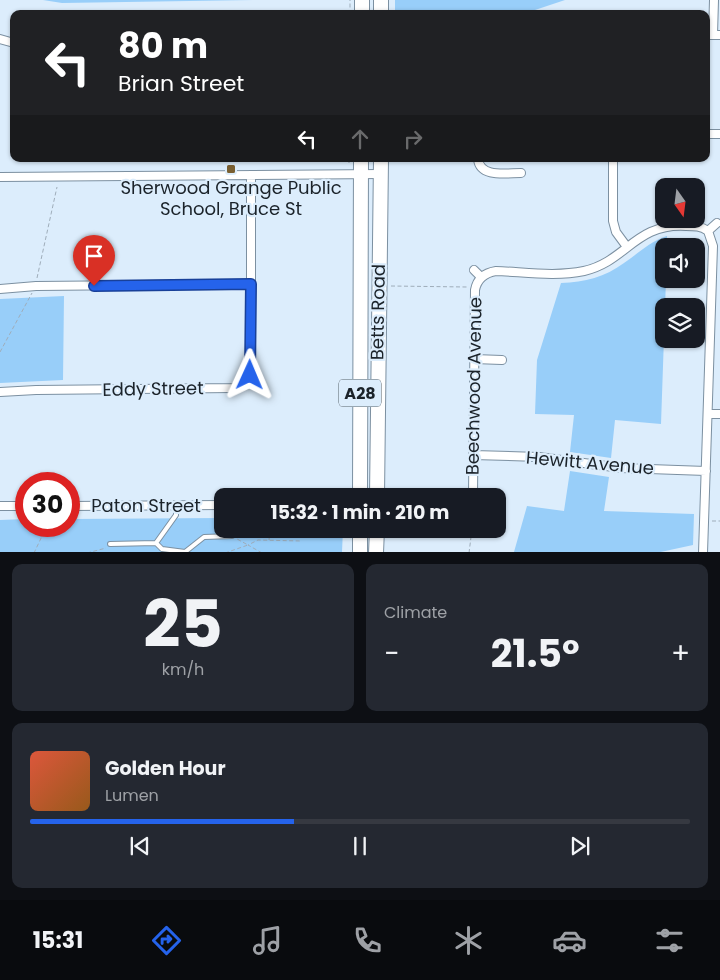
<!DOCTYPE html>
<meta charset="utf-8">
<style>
body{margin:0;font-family:Poppins,sans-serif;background:#242831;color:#f1f3f6;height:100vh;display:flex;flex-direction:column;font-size:19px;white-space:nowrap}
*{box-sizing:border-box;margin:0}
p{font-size:16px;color:#9ea1a6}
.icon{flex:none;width:28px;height:28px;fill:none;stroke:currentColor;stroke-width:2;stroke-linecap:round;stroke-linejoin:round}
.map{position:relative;height:552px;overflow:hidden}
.sheet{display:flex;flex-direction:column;gap:12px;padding:12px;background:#0d0f14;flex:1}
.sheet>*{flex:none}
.top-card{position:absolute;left:10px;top:10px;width:700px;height:152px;border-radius:10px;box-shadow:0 1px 4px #0004;background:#202124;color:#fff;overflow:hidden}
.needle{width:32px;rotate:166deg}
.tools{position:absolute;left:655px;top:178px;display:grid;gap:10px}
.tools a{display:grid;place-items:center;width:50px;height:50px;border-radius:10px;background:#171b24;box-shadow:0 1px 4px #0004;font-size:25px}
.speed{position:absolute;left:15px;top:472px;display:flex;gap:10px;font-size:25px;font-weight:700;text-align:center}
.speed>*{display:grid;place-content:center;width:65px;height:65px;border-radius:50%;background:#171b24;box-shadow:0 1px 4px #0004;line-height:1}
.speed .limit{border:8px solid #d22;background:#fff;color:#111}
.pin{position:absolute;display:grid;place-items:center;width:42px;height:42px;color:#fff;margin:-51px -21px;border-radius:50% 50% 50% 0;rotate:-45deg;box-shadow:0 0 5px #0007}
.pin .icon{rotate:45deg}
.me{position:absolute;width:55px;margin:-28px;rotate:1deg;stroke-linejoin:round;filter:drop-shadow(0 0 4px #0008)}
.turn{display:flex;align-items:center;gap:18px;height:105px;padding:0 25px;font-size:22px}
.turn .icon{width:65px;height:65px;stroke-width:2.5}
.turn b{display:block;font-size:35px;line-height:42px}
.lanes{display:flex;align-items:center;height:48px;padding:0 25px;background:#0003;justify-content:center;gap:25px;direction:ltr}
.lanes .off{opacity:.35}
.big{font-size:38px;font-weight:700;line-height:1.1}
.sheet .card{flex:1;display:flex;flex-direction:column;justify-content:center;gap:8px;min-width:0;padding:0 18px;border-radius:10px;background:#242831}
.sheet .dial{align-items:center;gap:0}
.dial b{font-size:65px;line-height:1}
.song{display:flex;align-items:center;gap:15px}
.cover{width:60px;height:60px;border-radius:8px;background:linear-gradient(135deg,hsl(10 70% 55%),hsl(30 70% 35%))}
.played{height:5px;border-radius:2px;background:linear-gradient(90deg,#2563eb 40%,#363941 40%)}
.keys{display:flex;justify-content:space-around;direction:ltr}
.heat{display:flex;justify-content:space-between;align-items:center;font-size:28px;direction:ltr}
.sheet .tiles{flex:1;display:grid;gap:12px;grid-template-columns:1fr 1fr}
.card:last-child{grid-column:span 2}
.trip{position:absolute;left:214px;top:488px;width:292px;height:50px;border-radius:10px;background:#171b24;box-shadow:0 1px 4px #0004;font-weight:700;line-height:50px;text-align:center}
.tab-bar{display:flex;height:80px;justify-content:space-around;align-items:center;background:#090b0e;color:#9ea1a6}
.tab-bar .icon{width:35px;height:35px}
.tab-bar .selected{color:#2563eb}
.tab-bar b{font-size:22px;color:#f1f3f6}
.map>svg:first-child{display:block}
.green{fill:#98cef9}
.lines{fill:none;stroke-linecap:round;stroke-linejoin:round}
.lane-casing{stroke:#7c90a1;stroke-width:6}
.street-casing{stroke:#7c90a1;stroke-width:10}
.highway-casing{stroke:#7c90a1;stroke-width:16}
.path{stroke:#9fadba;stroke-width:1;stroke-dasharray:4 2.5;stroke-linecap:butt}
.lane{stroke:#fff;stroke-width:4}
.street{stroke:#fff;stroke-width:8}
.highway{stroke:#fff;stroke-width:14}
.route-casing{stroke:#184099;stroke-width:12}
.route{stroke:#2563eb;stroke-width:9}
.poi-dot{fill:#795f31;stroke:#dcedfc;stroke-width:2}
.labels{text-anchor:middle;stroke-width:4.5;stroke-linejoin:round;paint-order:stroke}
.shield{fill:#dcedfc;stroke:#556069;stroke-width:1}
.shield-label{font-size:16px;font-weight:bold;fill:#1b232a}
.poi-label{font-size:18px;fill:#1b232a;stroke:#dcedfc}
.street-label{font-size:18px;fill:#1b232a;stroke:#dcedfc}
</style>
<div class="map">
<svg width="720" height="553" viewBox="0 0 720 553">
<rect width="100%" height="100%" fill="#dcedfc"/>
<!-- green -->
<path class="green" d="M43,0H253L62,3Z
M395,0H565L523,14H398L395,12Z
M667,236V246H664V279H666L661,424L615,420L611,458L570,452L574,415L535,414L537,360L561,283C585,282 605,277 624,263C639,253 649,242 667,236Z
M64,296L63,380L0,383V299Z
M570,471L609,477L604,511L694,514L693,545L656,553L514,552L527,506L564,511Z
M222,518V529H343L342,552H0V520L26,519V526H69V519Z"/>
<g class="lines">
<!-- lane casing -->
<g class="lane-casing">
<path id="lane" d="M156,543L162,549L185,552L204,537L232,536
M110,544L156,543L176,515V506"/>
</g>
<!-- street casing -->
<g class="street-casing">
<path id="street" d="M706,35H720
M713,35L714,0
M0,39L14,43
M706,134H720
M478,159C480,178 506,173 521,173
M613,159V221L616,232L627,247
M0,177L381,174
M708,231L717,223
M474,270L481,277
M0,289L36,286L251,284
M474,359L502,360
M0,392L36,390L234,388C244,387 250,381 251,371V175
M708,414H720
M473,455L539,457L621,468L706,471
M473,496L475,290C477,279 484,273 496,271C524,272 556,277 584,271C627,261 635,223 686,226C695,226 701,226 708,231L713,246L703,553
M0,506H26
M69,506L222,505"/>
</g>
<!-- highway casing -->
<g class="highway-casing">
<path id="highway" d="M362,0V14
M381,0V14
M360,496L361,159
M377,496L381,159
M360,553V529
M376,553L377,529"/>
</g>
<!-- path -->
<path class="path" d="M350,14V0
M349,163V159
M37,278L57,187
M391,286L467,287
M0,352L32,293
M712,521H720
M31,526L42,531L43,534L34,553
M269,540L270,529
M87,553L106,548
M225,553L248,545L237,539
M262,553L248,545L258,540L301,541
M469,553L472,529"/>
<!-- lane -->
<use href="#lane" class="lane"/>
<!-- street -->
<use href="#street" class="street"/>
<!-- highway -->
<use href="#highway" class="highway"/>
</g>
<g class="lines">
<!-- route casing -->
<g class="route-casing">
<path id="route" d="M94,286L251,284L250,375"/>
</g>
<!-- route -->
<use href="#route" class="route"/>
</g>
<!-- markers -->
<rect class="poi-dot" x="226" y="164" width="10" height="10" rx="2.5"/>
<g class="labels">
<!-- shield labels -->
<rect class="shield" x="339" y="379.5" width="42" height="27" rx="4"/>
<g class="shield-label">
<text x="360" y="399">A28</text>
</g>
<!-- poi labels -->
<g class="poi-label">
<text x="231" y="194">Sherwood Grange Public<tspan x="231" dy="21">School, Bruce St</tspan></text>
</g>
<!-- street labels -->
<g class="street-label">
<text transform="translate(378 312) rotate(-89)" y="6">Betts Road</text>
<text transform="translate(474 386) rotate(-89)" y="6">Beechwood Avenue</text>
<text transform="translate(153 389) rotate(-1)" y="6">Eddy Street</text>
<text transform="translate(590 463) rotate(5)" y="6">Hewitt Avenue</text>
<text x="146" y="512">Paton Street</text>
</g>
</g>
</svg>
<div class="tools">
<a><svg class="needle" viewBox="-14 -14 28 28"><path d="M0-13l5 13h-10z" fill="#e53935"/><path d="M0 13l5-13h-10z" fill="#9ea1a6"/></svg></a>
<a><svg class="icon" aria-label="sound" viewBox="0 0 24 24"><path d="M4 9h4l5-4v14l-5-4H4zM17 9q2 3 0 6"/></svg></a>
<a><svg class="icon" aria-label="layers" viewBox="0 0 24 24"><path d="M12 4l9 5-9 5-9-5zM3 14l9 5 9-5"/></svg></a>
</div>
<div class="speed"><div class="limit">30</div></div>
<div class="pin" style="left:94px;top:286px;background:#d93025"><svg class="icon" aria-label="arrive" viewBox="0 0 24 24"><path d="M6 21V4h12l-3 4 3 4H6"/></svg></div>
<svg class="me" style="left:250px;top:375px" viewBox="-20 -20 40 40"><path d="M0-17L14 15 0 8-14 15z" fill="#2563eb" stroke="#fff" stroke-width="4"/></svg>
<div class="trip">15:32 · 1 min · 210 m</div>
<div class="top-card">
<div class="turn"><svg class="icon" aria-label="left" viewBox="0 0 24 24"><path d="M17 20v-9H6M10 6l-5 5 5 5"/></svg><div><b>80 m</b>Brian Street</div></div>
<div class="lanes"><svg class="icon" aria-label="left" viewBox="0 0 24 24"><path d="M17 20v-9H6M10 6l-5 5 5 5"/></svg><svg class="icon off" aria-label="ahead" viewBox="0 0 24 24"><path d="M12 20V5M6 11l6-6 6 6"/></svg><svg class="icon off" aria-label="right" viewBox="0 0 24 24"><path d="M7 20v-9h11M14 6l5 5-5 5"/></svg></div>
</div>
</div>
<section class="sheet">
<div class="tiles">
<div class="card dial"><b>25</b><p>km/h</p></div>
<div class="card"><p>Climate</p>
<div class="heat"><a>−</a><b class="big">21.5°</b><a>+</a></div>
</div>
<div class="card">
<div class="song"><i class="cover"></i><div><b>Golden Hour</b><p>Lumen</p></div></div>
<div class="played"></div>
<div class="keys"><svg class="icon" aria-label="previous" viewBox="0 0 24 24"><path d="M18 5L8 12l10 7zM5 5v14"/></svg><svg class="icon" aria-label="pause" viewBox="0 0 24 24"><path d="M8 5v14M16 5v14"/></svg><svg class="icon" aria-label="next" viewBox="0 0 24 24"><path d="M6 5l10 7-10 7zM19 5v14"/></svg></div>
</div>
</div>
</section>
<nav class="tab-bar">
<b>15:31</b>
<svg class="icon selected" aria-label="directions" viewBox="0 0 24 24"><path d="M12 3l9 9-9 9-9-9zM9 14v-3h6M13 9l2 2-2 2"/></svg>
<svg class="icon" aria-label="music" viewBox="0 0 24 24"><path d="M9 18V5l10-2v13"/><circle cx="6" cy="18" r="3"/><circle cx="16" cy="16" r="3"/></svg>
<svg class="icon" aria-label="phone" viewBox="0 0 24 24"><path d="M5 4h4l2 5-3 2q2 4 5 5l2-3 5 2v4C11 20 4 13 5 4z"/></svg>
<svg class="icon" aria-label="climate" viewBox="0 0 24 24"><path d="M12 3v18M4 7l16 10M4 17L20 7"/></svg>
<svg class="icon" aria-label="car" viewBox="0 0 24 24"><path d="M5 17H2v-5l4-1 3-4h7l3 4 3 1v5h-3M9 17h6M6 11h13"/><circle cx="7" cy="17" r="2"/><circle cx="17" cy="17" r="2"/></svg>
<svg class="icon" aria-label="filters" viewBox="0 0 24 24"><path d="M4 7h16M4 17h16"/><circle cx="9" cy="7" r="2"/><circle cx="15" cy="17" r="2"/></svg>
</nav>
